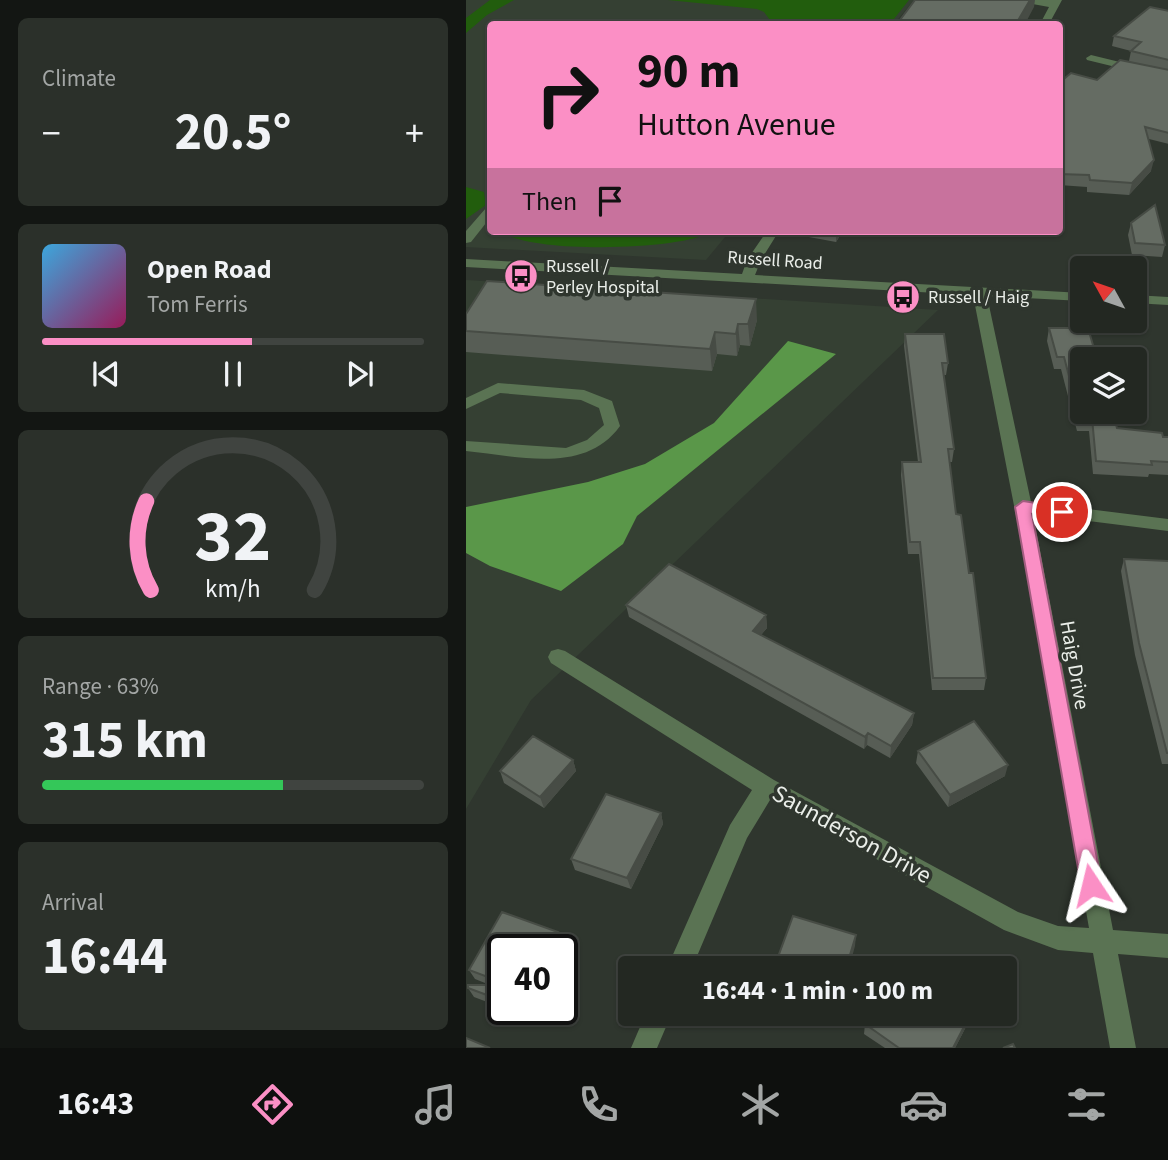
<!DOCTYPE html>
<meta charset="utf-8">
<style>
body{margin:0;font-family:"Source Sans 3",sans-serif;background:#2b302a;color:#f1f3f6;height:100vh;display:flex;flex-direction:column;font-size:26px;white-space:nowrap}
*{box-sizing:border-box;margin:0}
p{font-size:23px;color:#a3a6a5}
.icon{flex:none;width:38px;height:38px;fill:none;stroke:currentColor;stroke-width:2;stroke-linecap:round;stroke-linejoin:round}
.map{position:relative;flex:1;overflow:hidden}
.panel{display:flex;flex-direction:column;gap:18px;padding:18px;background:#131613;width:466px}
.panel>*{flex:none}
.hud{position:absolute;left:21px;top:21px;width:576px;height:214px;border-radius:7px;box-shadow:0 2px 5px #0004,0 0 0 2px #404440;background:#fb8fc5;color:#111;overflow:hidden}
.needle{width:46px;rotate:310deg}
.fabs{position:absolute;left:604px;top:256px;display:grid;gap:14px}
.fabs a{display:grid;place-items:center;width:77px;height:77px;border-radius:7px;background:#232822;box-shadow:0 2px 5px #0004,0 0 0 2px #404440;font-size:35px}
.speed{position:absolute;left:21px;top:934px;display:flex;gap:14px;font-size:35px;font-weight:700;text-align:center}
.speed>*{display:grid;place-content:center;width:91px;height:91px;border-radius:50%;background:#232822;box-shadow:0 2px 5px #0004,0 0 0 2px #404440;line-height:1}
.speed .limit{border:4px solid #111;border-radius:10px;background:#fff;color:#111}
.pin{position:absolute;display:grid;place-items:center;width:60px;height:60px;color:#fff;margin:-30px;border:4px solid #fff;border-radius:50%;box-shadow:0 2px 7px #0007}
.me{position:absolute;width:77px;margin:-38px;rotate:350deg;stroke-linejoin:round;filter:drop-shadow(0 0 5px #0008)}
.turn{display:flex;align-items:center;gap:24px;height:147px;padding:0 35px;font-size:32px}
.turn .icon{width:91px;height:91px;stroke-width:2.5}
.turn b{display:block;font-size:49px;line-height:60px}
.then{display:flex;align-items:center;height:66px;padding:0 35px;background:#0003;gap:14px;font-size:26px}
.big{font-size:52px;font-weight:700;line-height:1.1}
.panel .tile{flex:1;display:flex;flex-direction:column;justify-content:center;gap:10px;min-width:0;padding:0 24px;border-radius:10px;background:#2b302a}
.panel .dial{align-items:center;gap:0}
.dial svg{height:182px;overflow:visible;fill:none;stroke:#404440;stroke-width:7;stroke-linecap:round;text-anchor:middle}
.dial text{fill:#f1f3f6;stroke:none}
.song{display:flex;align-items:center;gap:21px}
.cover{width:84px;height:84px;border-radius:10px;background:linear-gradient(135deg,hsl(200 70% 55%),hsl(330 70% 35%))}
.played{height:7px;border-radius:4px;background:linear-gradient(90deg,#fb8fc5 55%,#404440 55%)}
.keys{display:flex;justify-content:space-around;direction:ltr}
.heat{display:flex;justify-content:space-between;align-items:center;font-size:38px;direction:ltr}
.charge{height:10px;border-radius:5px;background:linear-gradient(90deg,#34c759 63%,#404440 0)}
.trip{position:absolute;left:152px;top:956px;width:399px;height:70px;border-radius:7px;background:#232822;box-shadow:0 2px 5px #0004,0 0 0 2px #404440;font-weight:700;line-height:70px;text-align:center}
.menu{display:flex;height:112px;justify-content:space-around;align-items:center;background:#0e100e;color:#a3a6a5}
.menu .icon{width:49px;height:49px}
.menu .on{color:#fb8fc5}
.menu b{font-size:32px;color:#f1f3f6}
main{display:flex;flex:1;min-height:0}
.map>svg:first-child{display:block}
.built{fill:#354033}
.green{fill:#225d0d}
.water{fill:#5a9749}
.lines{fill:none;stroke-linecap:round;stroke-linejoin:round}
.minor{fill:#5a7353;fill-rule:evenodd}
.wall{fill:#575d55}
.shaded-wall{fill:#474c45}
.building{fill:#656c63;stroke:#474c45;stroke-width:2}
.route{fill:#fb8fc5;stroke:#a35d80;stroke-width:2}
.labels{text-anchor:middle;stroke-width:7;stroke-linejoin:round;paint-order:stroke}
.far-street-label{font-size:18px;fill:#eaeee9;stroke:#2f362e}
.far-poi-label{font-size:18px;fill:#eaeee9;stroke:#2f362e;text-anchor:start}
.street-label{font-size:21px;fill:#eaeee9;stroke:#2f362e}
.near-street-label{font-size:24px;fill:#eaeee9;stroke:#2f362e}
</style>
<main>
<section class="panel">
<div class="tile"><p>Climate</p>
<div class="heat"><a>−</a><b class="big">20.5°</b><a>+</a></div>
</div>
<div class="tile">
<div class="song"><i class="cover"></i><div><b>Open Road</b><p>Tom Ferris</p></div></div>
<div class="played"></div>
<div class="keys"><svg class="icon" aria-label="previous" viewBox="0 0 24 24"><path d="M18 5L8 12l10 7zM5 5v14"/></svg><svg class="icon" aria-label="pause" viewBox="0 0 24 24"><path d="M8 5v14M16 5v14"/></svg><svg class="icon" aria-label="next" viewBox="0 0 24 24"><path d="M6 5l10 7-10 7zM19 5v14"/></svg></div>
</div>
<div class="tile dial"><svg viewBox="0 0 100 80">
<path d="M14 69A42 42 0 1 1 86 69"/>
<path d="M14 69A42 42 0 0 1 12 30" stroke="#fb8fc5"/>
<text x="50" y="56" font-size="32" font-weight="700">32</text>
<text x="50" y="72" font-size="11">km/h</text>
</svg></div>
<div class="tile"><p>Range · 63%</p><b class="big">315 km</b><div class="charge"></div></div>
<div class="tile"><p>Arrival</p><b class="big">16:44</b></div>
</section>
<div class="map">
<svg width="703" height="1048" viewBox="0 0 703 1048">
<rect width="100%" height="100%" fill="#2f362e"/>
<!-- built -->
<path class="built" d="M0,0H448L428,24H24V231H264L240,260L0,247Z
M0,280L472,310L65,700L0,809Z"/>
<!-- green -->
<path class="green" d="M24,0H48L21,15L0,33V18Z
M202,0H443L424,24H307L298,12L291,9Z
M0,187L18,192L20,205L0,219Z
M35,231H246C219,251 60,254 35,231Z"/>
<!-- water -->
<path class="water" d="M322,341L370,354L171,516L157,544L95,591L24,566L0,553V507L122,482L179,464L248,423Z"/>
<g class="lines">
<!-- minor -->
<path class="minor" d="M544,0H596L583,24H574L583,7Z
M625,55L703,74V80L621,60L620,58Z
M24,207V218L5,242L0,243V231L20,208Z
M301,231H313L295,260L289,275L616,293V301L521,296L565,502L703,519V531L567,514L647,930L703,934V958L652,954L670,1048H644L627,953L592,950L538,930L304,800L281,838L226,968H201L264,825L286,790L85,663L82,657L85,651L92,649L99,651L308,780L552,912L592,926L623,928L552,526L507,295L0,267V259L276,274L281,260Z
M668,295L703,297V305L668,303Z
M32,383L118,390L146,401L154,426C119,475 51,456 0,451V441L100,448L121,440L138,425L133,408L115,400L34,393L0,409V398Z
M180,1013H206L191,1048H165Z"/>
</g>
<!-- wall -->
<path class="wall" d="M703,11V144L683,139L685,171L663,195L621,192V187L593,185V83L631,80L663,61L665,51L646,46L648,36Z
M665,223L699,245L696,257L666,255L662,235Z
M321,231H377L370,242L321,233Z
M0,314L291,320L284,346L274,345L271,356L251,354L246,371L0,352Z
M583,328L651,428L703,437V475L683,474L682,477L627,474L623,431H611L595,369H588L581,341Z
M439,334L482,363L480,375H478L488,449L486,462H483L490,514L520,678L518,690H466L453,554H442L435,475L436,462H452L438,346Z
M658,559L703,561V764H696L669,655L655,571Z
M160,605L300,615L301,628L295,635L448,713L446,725L424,758L401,745L398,749L163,617Z
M452,751L539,776L482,807L450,763Z
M107,760L110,771L78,808L38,783L34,771Z
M195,813L197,824L165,889L109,870L105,859Z
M36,912L92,932L97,942L92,950H37V1008L8,997L2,988V985H24L9,979L3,970Z
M41,1010H83L77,1023Z
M333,1013H369L366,1024Z
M503,1021L489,1048H419L398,1034L399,1024Z"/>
<!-- shaded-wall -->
<path class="shaded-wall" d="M564,0H569L568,7L559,24H550Z
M688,160L685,171L663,195L666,183Z
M370,231H377L370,242Z
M290,299L291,320L284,346L282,324Z
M272,324L274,345L271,356L270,334Z
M249,332L251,354L246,371L244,349Z
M300,615L301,628L288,643L287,631Z
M448,713L446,725L424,758L425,746Z
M402,733L401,745L398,749L399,737Z
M107,760L110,771L78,808L74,797Z
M542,765L539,776L482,807L484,795Z
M195,813L197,824L165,889L161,878Z
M92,932L97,942L92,950H84L83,948Z
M390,935L389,946L383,968H380Z
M101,955L105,965L96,983V964Z
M74,1010H83L77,1023L72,1014Z
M505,1013L503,1021L489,1048H487Z"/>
<!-- building -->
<path class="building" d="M449,0H564L550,24H431Z
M684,7L703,11V60L665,51L675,42L648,36Z
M654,60L703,70V133L679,127L688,160L666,183L624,180L623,175L593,174V83L605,73L631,80Z
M689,205L699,245L669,243L665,223Z
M21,281L290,299L282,324H272L270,334L249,332L244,349L0,331V314Z
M583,328H622L631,359H616V411H646L651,428L696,433L697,437H703V462L685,461L686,465L630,461L626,418H614L598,357H591Z
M439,334H478L482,363H476L488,449H482L490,514L495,515L503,573H507L520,678H467L454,542H444L436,462H455Z
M658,559L703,561V753H701L673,643Z
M203,564L300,615L287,631L448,713L425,746L402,733L399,737L160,605Z
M508,721L542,765L484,795L452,751Z
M67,736L107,760L74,797L34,771Z
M140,794L195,813L161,878L105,859Z
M36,912L92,932L83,948L89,950H37V1001L2,988V985H27L30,980L3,970Z
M327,916L390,935L380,968H308Z
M96,953L101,955L96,964Z
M61,1010H74L72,1014Z
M405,1013H505L487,1048H433L399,1024Z
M0,1038L24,1048H0Z
M547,1044L549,1048H537Z"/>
<!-- route -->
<path class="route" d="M557,501L596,507L604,512L596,518L566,514L636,885L633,893L625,896L618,893L615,885L549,507Z"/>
<!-- icons -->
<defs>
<g id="bus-disc" transform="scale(1.75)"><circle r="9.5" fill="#fb8fc5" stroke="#2f362e"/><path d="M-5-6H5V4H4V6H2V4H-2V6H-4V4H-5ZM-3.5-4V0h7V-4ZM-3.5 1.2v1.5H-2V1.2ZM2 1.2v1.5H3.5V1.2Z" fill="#111"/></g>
</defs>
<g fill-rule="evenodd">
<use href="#bus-disc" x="55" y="276"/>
<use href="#bus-disc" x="437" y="297"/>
</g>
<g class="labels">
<!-- far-street labels -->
<g class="far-street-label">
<text transform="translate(309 260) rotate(4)" y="6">Russell Road</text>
</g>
<!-- far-poi labels -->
<g class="far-poi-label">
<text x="80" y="272">Russell /<tspan x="80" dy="21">Perley Hospital</tspan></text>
<text x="462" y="303">Russell / Haig</text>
</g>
<!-- street labels -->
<g class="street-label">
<text transform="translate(609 665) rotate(80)" y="7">Haig Drive</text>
</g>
<!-- near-street labels -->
<g class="near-street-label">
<text transform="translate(386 834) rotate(29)" y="8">Saunderson Drive</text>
</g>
</g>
</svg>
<div class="fabs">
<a><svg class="needle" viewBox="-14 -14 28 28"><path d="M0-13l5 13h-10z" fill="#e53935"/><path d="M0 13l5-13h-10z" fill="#a3a6a5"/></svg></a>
<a><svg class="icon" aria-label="layers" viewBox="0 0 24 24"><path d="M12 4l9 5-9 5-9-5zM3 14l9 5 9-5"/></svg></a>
</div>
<div class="speed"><div class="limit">40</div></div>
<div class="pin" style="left:596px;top:512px;background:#d93025"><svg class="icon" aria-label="arrive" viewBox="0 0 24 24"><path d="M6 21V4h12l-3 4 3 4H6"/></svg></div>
<svg class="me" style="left:625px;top:885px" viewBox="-20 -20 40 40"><path d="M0-17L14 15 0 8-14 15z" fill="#fb8fc5" stroke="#fff" stroke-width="4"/></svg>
<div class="trip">16:44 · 1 min · 100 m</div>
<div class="hud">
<div class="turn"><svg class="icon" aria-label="right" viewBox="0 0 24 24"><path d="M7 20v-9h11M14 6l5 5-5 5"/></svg><div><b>90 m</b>Hutton Avenue</div></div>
<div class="then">Then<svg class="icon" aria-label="arrive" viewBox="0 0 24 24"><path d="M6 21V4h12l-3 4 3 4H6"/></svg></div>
</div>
</div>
</main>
<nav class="menu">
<b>16:43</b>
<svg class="icon on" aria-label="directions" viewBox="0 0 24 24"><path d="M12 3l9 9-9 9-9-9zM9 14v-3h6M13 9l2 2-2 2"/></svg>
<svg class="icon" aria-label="music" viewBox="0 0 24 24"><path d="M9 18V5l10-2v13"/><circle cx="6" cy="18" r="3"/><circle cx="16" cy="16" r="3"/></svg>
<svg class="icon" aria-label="phone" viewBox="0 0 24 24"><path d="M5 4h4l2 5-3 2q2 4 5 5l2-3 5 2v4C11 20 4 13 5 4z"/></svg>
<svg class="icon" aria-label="climate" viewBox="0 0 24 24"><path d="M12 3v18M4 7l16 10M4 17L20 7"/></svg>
<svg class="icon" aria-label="car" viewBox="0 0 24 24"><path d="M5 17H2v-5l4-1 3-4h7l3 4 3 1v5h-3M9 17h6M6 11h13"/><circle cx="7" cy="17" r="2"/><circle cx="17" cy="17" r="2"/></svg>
<svg class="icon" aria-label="filters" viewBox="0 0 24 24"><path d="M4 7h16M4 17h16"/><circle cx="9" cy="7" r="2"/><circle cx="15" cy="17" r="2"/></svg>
</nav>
